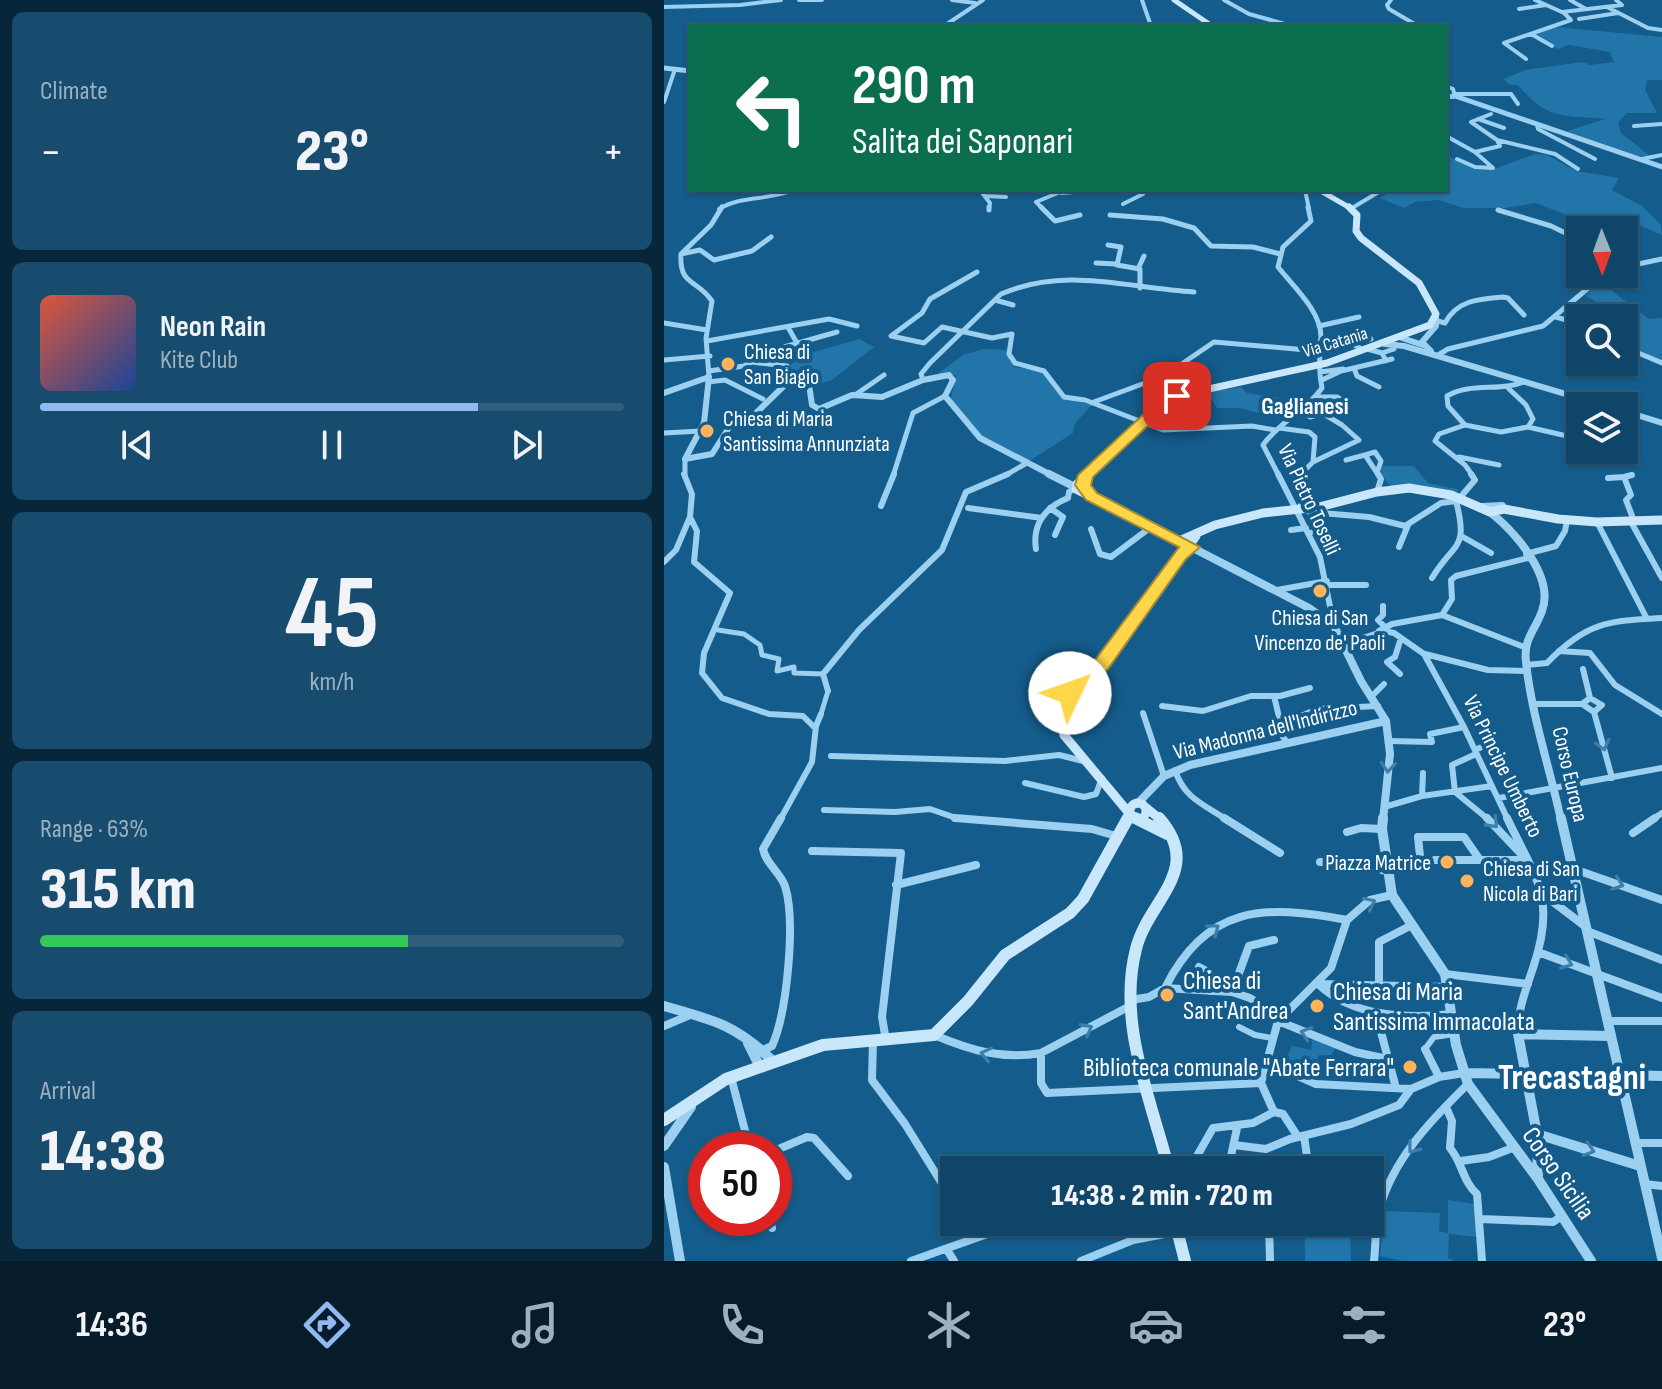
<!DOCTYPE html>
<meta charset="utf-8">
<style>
body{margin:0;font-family:"Sofia Sans Condensed",sans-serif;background:#184c6e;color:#f1f3f6;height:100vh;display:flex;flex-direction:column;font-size:30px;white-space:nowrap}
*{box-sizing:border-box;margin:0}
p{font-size:26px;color:#9bb1c0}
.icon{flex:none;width:44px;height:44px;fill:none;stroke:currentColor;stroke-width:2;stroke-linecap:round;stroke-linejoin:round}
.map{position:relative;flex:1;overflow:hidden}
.drawer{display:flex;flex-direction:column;gap:12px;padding:12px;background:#082639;width:664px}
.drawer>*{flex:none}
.top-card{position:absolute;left:24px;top:24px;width:760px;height:168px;border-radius:0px;box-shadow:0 2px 6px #0004,0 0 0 2px #2f5d7c;background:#0b6e4f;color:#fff;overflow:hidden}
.needle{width:52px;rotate:179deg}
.controls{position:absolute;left:902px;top:216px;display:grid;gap:16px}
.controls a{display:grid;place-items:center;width:72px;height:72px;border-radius:0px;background:#0f4568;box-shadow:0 2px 6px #0004,0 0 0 2px #2f5d7c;font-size:40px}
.speed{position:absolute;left:24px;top:1132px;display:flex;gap:16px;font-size:40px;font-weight:700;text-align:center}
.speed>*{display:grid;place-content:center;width:104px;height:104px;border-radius:50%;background:#0f4568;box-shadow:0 2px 6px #0004,0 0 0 2px #2f5d7c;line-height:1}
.speed .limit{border:12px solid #d22;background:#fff;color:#111}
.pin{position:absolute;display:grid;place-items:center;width:68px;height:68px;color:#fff;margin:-34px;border-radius:16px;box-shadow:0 4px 12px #0006}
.me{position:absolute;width:88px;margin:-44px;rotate:48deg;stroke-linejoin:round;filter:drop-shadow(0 0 6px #0008)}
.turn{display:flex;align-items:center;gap:28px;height:168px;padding:0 32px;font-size:36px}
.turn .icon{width:104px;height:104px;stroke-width:2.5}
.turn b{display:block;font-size:56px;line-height:68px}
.big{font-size:60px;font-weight:800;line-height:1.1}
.drawer .card{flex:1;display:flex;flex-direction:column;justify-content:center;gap:12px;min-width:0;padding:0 28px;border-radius:12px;background:#184c6e}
.drawer .dial{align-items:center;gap:0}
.dial b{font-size:104px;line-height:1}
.song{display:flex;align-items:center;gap:24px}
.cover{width:96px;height:96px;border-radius:12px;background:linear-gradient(135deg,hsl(10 70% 55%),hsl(220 70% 35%))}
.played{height:8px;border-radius:4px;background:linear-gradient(90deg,#90b9f0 75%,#2f5d7c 75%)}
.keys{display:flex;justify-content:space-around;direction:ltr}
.heat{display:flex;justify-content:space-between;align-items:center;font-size:44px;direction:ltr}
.charge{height:12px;border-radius:6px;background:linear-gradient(90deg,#34c759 63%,#2f5d7c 0)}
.trip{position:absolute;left:276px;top:1156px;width:444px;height:80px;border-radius:0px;background:#0f4568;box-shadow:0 2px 6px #0004,0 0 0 2px #2f5d7c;font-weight:800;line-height:80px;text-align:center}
.dock{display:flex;height:128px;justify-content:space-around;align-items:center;background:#061c2a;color:#9bb1c0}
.dock .icon{width:56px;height:56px}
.dock .selected{color:#90b9f0}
.dock b{font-size:36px;color:#f1f3f6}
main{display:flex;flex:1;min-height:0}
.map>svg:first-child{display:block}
.green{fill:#2275a8}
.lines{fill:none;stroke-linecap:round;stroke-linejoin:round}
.pedestrian-far1{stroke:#9bd0f0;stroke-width:5}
.pedestrian{stroke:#9bd0f0;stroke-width:6}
.minor-far3{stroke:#9bd0f0;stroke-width:4}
.minor-far2{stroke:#9bd0f0;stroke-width:5}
.minor-far1{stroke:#9bd0f0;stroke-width:6}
.minor{stroke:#9bd0f0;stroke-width:8}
.tertiary-far3{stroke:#9bd0f0;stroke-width:5}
.tertiary-far2{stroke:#9bd0f0;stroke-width:6}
.tertiary-far1{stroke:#9bd0f0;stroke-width:8}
.tertiary{stroke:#9bd0f0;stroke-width:10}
.secondary-far3{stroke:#c9e7fb;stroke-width:5}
.secondary-far2{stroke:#c9e7fb;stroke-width:7}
.secondary-far1{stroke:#c9e7fb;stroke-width:9}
.secondary{stroke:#c9e7fb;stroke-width:12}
.oneway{stroke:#3c7fa9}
.route{fill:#ffd54a;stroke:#a68a30;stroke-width:2}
.poi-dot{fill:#ffb45a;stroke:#145c8b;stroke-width:3}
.labels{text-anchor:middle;stroke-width:8;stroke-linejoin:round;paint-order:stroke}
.far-street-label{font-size:18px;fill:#fff;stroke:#145c8b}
.poi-label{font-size:22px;fill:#fff;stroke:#145c8b;text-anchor:start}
.street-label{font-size:22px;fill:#fff;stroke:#145c8b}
.neighbourhood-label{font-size:24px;font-weight:bold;fill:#fff;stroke:#145c8b}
.near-poi-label{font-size:26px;fill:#fff;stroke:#145c8b;text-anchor:start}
.near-street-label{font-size:26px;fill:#fff;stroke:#145c8b}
.near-district-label{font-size:36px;font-weight:bold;fill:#fff;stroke:#145c8b}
</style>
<main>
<section class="drawer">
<div class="card"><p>Climate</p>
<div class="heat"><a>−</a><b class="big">23°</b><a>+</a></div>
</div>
<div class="card">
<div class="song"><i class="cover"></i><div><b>Neon Rain</b><p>Kite Club</p></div></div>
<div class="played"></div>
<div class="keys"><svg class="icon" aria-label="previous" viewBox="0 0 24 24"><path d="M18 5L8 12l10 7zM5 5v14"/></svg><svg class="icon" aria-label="pause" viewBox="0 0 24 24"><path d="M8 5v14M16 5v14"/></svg><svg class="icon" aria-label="next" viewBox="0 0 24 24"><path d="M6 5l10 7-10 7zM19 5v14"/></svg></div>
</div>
<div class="card dial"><b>45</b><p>km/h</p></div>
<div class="card"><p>Range · 63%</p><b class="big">315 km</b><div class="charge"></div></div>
<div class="card"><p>Arrival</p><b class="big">14:38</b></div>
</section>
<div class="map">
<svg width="998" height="1261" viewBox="0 0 998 1261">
<rect width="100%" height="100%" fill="#145c8b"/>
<!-- green -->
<path class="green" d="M892,27L998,37V80H983L981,90L993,113H963L954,122L957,133L986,156C956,158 930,142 903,131L941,119C898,115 884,121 854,85H846L839,79L861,70L918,62L926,65L950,62L946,52L905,45L894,49L869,34Z
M871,154L883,155L912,171L955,178L948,190L978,206L997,225L998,235L970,223L946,224L935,219L921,222L872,203L842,208H799L775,200L751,202L740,208L716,198L730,190H782V155L804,166L830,169Z
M935,281L985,319L998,318V363L960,346L976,334L960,318L922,296Z
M195,339L210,347L168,380L148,386L149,382L130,375L117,386L108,385L114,383L133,357Z
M320,349L344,350L350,367L377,371L397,397L427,405L410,425L409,433L364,462L319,438L287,399L292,375H272L299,355Z
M577,387L583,393L617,398L612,415L617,419L576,408H553L543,392Z
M718,466H750L764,483L797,490L790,493L727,487L717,474Z
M649,1037L672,1047L667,1056L655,1055L652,1062L643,1066L622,1059L628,1046L647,1050Z
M784,1200L811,1204L813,1237L785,1234L784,1258L790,1261H739L716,1256L721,1211L776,1213L775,1231L784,1233Z
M641,1222H686L687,1261H641Z"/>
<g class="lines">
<!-- pedestrian-far1 -->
<path class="pedestrian-far1" d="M644,533L653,531
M54,630L80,634L96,645L98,655L115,659L113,671L130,667V673L159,674
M157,714L164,691"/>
<!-- pedestrian -->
<path class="pedestrian" d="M575,1027L591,1035L608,1038
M761,1049L770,1037L790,1034
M861,1074L955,1075"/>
<!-- minor-far3 -->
<path class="minor-far3" d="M135,0H158
M288,0L311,3
M478,0L487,26
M560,0L585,14L628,26
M727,0L723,5L725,9L754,26
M906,0L922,9
M0,7L76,5L117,0
M943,7L984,28L998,30
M855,9L882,5
M898,12L958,5L952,0
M915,19L954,13
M280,26L319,0
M867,34L888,46
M840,43L907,20L900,13L871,0
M840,43L862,59
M782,86L789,89L791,96
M793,94H847L854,104
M0,102L11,69
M814,119L840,128
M873,125L874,129L931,159
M970,126L998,124
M782,136L811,152L829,168L811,167L793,159
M833,140L891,154L914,169
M811,152L836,146L833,140L807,122L827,114
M978,159L998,155
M316,190L326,203L325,209
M641,190L645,209
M398,193L435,190
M321,196L342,197
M459,204L479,194L467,190
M688,208L718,190
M55,209C78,195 104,201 129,190
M379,209L372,202L401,190"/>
<!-- minor-far2 -->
<path class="minor-far2" d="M377,207L391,221L416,215
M325,210V207
M834,210L887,226L916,240
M446,215L499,219L530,228L547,246L589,247L616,254
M444,245L457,247L453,265L476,269V288
M17,254L36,250L50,260L88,251L107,237
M432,263L452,264
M960,267L998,259
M474,269L480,256
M313,272L266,299L258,313L227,336L260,343L278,327L328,338L348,334L345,354L351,363L380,371L400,397L421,400L499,430L588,426L611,430
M331,300L349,305
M892,317L916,324
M770,320L781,323C793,300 815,299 839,297L844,298L860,315
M0,323L43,330
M655,326L695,317
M125,329L138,352
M43,341L165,319L193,326
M656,341H684L699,350
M686,342L707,339
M960,347L998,363
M703,349L718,353L722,361
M718,353L730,349
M774,355L784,349L879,326L941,274
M0,360L46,356
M87,362L123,366
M690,368L693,376L715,387
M45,371L80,366L113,349L173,332
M656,372L679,369
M45,377L42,338L48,301C33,279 15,286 17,254L47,225L58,207
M259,380L257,374L266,363L337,294C402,266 462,288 530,292
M658,380L677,371L728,359
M44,382L61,380L99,399
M191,395L220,375
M652,397H673L683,403
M427,403L500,376L550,342L654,351
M645,405L678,425L695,440L649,462
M637,411L646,417L657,414
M801,425L837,432L864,427L869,419L862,405L845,389
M864,427L916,439
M615,428L645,432L651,437L649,462L640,471L641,476
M0,433L37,431
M926,453L933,450
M701,455L711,452L717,461L713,473
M795,457L835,465
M682,460L701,455L715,476
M21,476V459
M229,476L249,413L281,396
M340,476L363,463
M615,476L599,445C615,422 642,411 658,388C654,369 656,356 657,337C657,311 629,286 614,267L619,247L647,221L644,207
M809,476L801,465L771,441L775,434L801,425L784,406L783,396C807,382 835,392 860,382
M965,476L968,475"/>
<!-- minor-far1 -->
<path class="minor-far1" d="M20,474L28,494L26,517L33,531L30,562L66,593L40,653L38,673L58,698L105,714L139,716L150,727
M614,474L656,557L670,626
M968,475L960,477L967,495L962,500L970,521
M944,478L960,477
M713,492L717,479L714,474
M793,501L811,480L807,474
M217,506L230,474
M304,508L378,518
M386,508L399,517L391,535
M635,509L643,494L640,474
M642,509L645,512L705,517L741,526L777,503L792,501
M933,522L983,619
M967,522L998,578
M427,529L436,554L447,557L487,527
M627,530L642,528
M799,537L827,553
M735,547L744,525
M372,549C368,525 381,507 404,498L405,492L411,488
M862,554L892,546L901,531L903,520
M0,562L12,550L26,517
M768,578C790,541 805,551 792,501
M664,585H702
M613,590L663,581
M719,606V615L714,620L720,626
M778,615L860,647
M715,631L728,624L778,615L788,599L787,580L792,576L864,558
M681,644L720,631L730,633L760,654L800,727L844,820
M895,651L926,653L951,685L998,714
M761,654L824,670L863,671
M862,665L883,663C922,622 944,621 998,618
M919,669L926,698
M736,674L723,662L731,657L737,638
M164,691L159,674L195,630L278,550L302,492L344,474
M610,696L617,725L612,728L623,742
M708,696L720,684
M870,704H918L930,712
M918,704L926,698L938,705L930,712
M498,706L539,711L587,696H616L646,688
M930,712L948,778
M479,713L500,776
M617,725L653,709L714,706
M725,741L768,742L766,734L800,727
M811,750L825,744
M812,754L788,765L791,792L825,820
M167,756L341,761L395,755L419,761
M511,770C520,798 539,804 563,820
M361,783L420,797L432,794L438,778
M758,796L759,773
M835,798L998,768
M720,807L758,796L828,786
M160,810L231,812L266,809L292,818L312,820
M116,820L148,762L152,726L157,714
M988,820L998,813"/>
<!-- minor -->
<path class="minor" d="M291,818L428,829L452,836
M560,818L616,853
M823,818L860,857
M843,818C872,879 893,898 869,968C862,989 853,1012 854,1034
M683,832L697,828L718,829
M969,833L991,818
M148,851L237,853L218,1017L222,1041
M771,860H863
M656,862H687L725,872
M757,866L754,837H800L816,860
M910,869L998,900
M232,885L312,865
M884,898L922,927
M923,931L998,960
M874,952L998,998
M535,967L546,973V991
M781,974L864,984
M654,984C688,1017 744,1019 788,1014
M655,984L783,987
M715,985V942L748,925
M501,988C542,905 601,904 683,920
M568,992L585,946L610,940
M467,1000L485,997L501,988L568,992L586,998L617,1018
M718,1016L717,1032L732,1088
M614,1021L691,1052L723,1059
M943,1021H998
M0,1026L26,1015
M270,1035C306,1050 338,1060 377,1053L466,1006
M209,1041L208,1080L241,1124L282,1190L290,1189
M761,1049L775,1077
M99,1050L108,1046C123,1013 132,921 121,886C116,872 102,864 99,849L117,818
M377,1053V1083L383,1093L597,1083
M601,1067L625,1072L652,1084L747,1089L775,1077L800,1073
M67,1077L86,1150
M782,1107L788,1121L786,1148C798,1162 799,1182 813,1194L818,1261
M610,1112L597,1083L614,1021L667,968L683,920L706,900L728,895
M610,1112L619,1114L634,1137
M640,1136L645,1170
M971,1143H998
M570,1145L602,1149L626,1139L687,1124L735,1105L747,1089
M110,1151L143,1137L150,1138L184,1176
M797,1161L825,1157L851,1147
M525,1170L549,1128L589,1123L610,1112
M564,1170L573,1128
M981,1184L998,1186
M105,1218L108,1228
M817,1219L889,1222L898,1216
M605,1222L606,1261
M283,1250L290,1261
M247,1261L343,1227L378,1222
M417,1261L469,1240L511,1232
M710,1261C712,1244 711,1227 715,1211C728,1160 767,1120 804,1084"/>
<!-- tertiary-far3 -->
<path class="tertiary-far3" d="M0,68L26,71
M782,97L791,96L998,167"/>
<!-- tertiary-far2 -->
<path class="tertiary-far2" d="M738,338L759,345
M721,344L740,346L942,406
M767,351L758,342L772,326V314
M0,393L45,377L40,423L21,459L48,454L66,426L87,418L130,376L144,378L148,405L155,409L188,395L218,397L259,380L285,375L289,380L281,396L316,438L389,476
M960,411L998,423"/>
<!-- tertiary-far1 -->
<path class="tertiary-far1" d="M385,474L411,487
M817,507L838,506
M826,512C851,532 891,577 878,611C871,631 859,639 862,662C867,713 886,769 897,820
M527,547L645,608L670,626L697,681L722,721L726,754L719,820
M473,804L500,776L526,765L722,721"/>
<!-- tertiary -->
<path class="tertiary" d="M719,818L718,829L728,895L781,974L792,1045L804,1084L874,1179L927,1261
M897,818L998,1258
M0,1006C50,1020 72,1025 110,1062
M84,1043L96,1067
M800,1073L861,1074
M956,1075L998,1076
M873,1134L976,1166
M0,1146L27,1107
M0,1167L16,1261
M874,1179L873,1134L854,1034L947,1036"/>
<!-- secondary-far3 -->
<path class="secondary-far3" d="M510,0L548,26
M655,190L688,209"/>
<!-- secondary-far2 -->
<path class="secondary-far2" d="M422,476L508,397L663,363L766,325L772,314L755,283L697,238L692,231L693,215L685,207"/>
<!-- secondary-far1 -->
<path class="secondary-far1" d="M413,484L424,474
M412,489L521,544
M515,541L551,525L599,513L655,507L713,492L745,488L787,495L826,512L840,509L894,519L933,522L998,520
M466 811a8 8 0 1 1 16 0a8 8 0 1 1-16 0Z
M480,806L497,820
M465,813L400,735L396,710L406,693L442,659L532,536
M470,817L475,820
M464,820L466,814"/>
<!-- secondary -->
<path class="secondary" d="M471,818L503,834
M495,818C541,870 484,900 472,949C453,1023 487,1099 505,1170
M0,1120L62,1079L159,1045L270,1035L304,1001L341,955L406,913L419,899L464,818
M511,1222L521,1261"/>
</g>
<!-- one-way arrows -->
<defs><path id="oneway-chevron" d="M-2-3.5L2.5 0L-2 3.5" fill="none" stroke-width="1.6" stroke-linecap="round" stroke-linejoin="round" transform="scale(2)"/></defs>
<g class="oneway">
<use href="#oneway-chevron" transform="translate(939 745) rotate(75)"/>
<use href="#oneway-chevron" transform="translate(724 767) rotate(95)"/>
<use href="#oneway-chevron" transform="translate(829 823) rotate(47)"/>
<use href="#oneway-chevron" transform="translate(954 884) rotate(19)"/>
<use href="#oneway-chevron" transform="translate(706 903) rotate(-26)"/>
<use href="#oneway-chevron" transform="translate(550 929) rotate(-37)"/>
<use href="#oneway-chevron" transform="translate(903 963) rotate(21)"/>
<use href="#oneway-chevron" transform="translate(423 1029) rotate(-28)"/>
<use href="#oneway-chevron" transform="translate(642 1033) rotate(-162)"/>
<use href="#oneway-chevron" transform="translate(322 1054) rotate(-167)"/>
<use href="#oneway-chevron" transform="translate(749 1148) rotate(128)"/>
<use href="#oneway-chevron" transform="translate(925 1150) rotate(17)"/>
</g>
<!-- route -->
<path class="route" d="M513,391L521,396L507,404L429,477L427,485L433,493L536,547L522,559L444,669L413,698H399L397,693L399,688L431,660L515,547L422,500L411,485L414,475L497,398Z"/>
<!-- markers -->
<g class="poi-dot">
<circle cx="64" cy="364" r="8"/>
<circle cx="43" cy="431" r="8"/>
<circle cx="656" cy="591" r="8"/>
<circle cx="783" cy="862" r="8"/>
<circle cx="803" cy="881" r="8"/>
<circle cx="503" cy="995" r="8"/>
<circle cx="653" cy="1006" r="8"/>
<circle cx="746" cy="1067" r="8"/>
</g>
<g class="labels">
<!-- far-street labels -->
<g class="far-street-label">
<text transform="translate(671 342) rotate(-17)" y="6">Via Catania</text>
</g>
<!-- poi labels -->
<g class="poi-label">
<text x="80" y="359">Chiesa di<tspan x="80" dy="25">San Biagio</tspan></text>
<text x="59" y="426">Chiesa di Maria<tspan x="59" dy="25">Santissima Annunziata</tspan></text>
<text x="656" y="625" text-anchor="middle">Chiesa di San<tspan x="656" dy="25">Vincenzo de' Paoli</tspan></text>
<text x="767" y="870" text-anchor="end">Piazza Matrice</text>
<text x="819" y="876">Chiesa di San<tspan x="819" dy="25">Nicola di Bari</tspan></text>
</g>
<!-- street labels -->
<g class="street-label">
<text transform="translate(646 499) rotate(65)" y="8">Via Pietro Toselli</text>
<text transform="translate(601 729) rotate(-14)" y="8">Via Madonna dell'Indirizzo</text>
<text transform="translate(840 766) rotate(64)" y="8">Via Principe Umberto</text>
<text transform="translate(907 774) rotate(77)" y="8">Corso Europa</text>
</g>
<!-- neighbourhood labels -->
<g class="neighbourhood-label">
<text x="641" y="414">Gaglianesi</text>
</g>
<!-- near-poi labels -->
<g class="near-poi-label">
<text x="519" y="989">Chiesa di<tspan x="519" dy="30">Sant'Andrea</tspan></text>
<text x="669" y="1000">Chiesa di Maria<tspan x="669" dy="30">Santissima Immacolata</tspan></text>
<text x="730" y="1076" text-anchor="end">Biblioteca comunale "Abate Ferrara"</text>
</g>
<!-- near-street labels -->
<g class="near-street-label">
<text transform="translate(895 1173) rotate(55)" y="9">Corso Sicilia</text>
</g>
<!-- near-district labels -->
<g class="near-district-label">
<text x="908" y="1089">Trecastagni</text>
</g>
</g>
</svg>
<div class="controls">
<a><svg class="needle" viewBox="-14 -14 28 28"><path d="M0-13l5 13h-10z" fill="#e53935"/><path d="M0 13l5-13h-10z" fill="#9bb1c0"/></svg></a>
<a><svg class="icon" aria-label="search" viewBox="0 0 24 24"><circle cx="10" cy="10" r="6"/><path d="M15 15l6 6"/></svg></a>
<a><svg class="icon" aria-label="layers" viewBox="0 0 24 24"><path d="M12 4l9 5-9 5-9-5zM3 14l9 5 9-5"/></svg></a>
</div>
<div class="speed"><div class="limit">50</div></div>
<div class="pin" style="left:513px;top:396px;background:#d93025"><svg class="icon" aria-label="arrive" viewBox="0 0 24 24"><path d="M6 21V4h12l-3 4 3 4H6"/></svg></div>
<svg class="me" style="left:406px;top:693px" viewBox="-20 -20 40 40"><circle r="19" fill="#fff"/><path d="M0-13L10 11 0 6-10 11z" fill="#ffd54a"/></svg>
<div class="trip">14:38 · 2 min · 720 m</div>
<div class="top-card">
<div class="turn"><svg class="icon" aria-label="left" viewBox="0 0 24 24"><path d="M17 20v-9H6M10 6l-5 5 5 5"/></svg><div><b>290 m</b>Salita dei Saponari</div></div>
</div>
</div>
</main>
<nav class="dock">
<b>14:36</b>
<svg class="icon selected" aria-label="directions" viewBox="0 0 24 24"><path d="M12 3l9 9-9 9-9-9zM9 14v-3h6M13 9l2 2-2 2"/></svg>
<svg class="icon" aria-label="music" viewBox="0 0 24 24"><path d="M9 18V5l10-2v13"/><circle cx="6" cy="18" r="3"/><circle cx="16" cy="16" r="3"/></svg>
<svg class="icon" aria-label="phone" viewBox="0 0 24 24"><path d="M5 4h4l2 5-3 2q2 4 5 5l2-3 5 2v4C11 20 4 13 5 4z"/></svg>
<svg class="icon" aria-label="climate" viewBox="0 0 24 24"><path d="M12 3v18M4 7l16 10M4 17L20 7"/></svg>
<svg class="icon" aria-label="car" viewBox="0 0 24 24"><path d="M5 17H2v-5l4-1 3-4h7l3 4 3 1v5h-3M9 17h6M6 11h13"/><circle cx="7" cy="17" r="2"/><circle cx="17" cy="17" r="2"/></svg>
<svg class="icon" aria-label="filters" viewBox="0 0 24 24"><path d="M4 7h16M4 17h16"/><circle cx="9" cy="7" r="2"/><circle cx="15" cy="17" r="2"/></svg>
<b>23°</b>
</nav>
